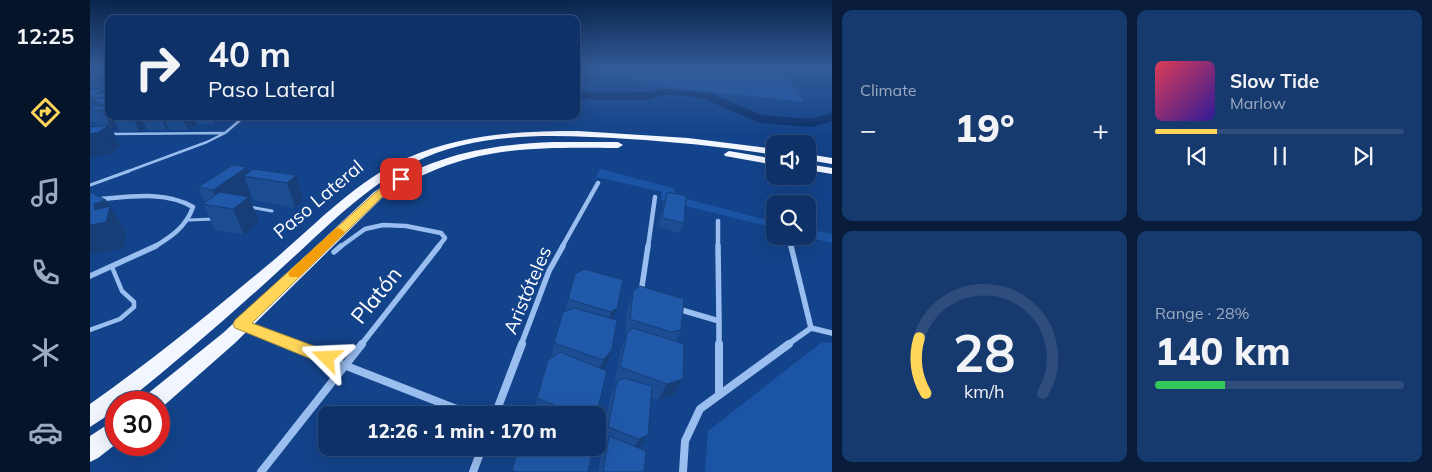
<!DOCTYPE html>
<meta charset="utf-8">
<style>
body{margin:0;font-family:Mulish,sans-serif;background:#173a6e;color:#f1f3f6;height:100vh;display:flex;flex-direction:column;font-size:19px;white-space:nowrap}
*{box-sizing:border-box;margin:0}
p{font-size:16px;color:#9baac0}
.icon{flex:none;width:28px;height:28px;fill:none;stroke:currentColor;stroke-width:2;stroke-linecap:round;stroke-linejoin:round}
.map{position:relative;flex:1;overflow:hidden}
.panel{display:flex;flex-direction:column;gap:10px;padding:10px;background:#081c39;width:600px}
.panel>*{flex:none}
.top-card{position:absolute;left:15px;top:15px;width:475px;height:105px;border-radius:10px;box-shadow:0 5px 20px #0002,0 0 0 1px #2e4d7c;background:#0e3268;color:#f1f3f6;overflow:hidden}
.controls{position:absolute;left:676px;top:135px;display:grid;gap:10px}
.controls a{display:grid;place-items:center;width:50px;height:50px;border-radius:10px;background:#0e3268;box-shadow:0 5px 20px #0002,0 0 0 1px #2e4d7c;font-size:25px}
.speed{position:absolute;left:15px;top:391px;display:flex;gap:10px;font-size:25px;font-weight:700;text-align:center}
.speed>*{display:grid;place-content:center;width:65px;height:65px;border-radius:50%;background:#0e3268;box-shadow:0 5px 20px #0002,0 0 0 1px #2e4d7c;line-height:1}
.speed .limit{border:8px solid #d22;background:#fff;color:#111}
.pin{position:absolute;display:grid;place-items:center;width:42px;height:42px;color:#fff;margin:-21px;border-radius:10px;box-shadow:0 2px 8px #0006}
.me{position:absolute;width:55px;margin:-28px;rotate:291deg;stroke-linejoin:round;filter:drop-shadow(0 0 4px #0008)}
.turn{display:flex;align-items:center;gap:18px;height:105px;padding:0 20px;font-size:22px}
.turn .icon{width:65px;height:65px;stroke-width:2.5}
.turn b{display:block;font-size:35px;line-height:42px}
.big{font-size:38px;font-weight:800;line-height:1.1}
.panel .widget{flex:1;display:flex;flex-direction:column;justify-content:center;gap:8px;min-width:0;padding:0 18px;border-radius:10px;background:#173a6e}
.panel .dial{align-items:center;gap:0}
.dial svg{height:130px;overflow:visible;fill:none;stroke:#2e4d7c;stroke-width:7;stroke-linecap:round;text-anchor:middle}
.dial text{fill:#f1f3f6;stroke:none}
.song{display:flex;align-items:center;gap:15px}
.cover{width:60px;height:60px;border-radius:8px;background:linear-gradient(135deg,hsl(350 70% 55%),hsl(250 70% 35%))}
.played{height:5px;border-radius:2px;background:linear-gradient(90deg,#ffd55a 25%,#2e4d7c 25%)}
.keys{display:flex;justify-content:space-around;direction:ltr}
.heat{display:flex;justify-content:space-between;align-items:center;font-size:28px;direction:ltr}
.charge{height:8px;border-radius:4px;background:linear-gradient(90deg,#34c759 28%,#2e4d7c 0)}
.panel .tiles{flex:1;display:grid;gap:10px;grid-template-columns:repeat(2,1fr)}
.trip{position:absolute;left:228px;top:406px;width:288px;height:50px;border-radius:10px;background:#0e3268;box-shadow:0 5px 20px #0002,0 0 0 1px #2e4d7c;font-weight:800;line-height:50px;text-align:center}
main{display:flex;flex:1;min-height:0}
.tab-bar{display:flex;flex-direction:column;width:90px;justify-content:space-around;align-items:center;background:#06142a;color:#9baac0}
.tab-bar .icon{width:35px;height:35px}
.tab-bar .selected{color:#ffd55a}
.tab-bar b{font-size:22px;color:#f1f3f6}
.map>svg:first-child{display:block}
.green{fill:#1b54a4}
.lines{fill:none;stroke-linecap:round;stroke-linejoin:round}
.river{fill:#0c2f67;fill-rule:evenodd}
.service-far2{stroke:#9abef0;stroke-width:2.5}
.service-far1{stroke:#9abef0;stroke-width:3}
.service{stroke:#9abef0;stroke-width:4.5}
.minor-far2{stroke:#9abef0;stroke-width:4.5}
.minor-far1{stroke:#9abef0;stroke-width:5.5}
.minor{stroke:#9abef0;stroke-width:8}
.trunk{fill:#f2f6ff;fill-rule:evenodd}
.wall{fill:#1c4d92}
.shaded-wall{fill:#173e77}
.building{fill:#2159aa;stroke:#173e77}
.route{fill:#ffd55a;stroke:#a68a3a}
.slow{fill:#f59e0b}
.labels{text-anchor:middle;stroke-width:5;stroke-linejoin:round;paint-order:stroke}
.street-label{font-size:19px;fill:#fff;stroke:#13438a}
.near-street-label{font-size:22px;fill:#fff;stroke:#13438a}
</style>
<main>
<nav class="tab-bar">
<b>12:25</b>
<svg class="icon selected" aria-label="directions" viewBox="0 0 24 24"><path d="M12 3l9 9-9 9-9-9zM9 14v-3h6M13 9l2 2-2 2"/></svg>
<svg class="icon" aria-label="music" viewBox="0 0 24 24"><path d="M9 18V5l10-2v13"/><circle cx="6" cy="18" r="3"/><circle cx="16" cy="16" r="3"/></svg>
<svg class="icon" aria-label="phone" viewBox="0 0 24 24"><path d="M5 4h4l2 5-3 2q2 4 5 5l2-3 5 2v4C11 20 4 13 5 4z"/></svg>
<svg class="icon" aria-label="climate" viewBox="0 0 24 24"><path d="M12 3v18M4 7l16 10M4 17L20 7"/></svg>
<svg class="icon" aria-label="car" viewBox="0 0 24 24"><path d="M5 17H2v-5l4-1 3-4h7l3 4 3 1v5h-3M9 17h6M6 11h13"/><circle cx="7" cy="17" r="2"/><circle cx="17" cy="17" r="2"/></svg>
</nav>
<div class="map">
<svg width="742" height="472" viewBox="0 0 742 472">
<rect width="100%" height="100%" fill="#13438a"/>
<!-- green -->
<path class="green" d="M486,68H690L714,102L587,88Z
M510,169L583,188L589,197L685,222V228L571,200L572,192L506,177Z
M718,229L742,234V243L711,236H718Z
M732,342L742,343V472H615L618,431Z"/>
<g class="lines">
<!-- river -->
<path class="river" d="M574,89L620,93L672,115L721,119L742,113V121L722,127L670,123L614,99L596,96L574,95L558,100L486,99V91L558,92Z"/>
<!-- service-far2 -->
<path class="service-far2" d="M20,134L133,133
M36,172L117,142L135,133L155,116"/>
<!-- service-far1 -->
<path class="service-far1" d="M0,185L39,171
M160,207L182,211
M99,220L124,219"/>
<!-- service -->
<path class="service" d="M0,330L30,319L44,307V302L32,291L22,267"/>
<!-- minor-far2 -->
<path class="minor-far2" d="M0,200C33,198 73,189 103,207C96,227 81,237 64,247
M628,221V247
M699,238L701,247
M250,247L275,229L293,225L316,226L351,233L355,238L348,247
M472,247L508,183
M558,247L565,197"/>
<!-- minor-far1 -->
<path class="minor-far1" d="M628,246L629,321
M701,246L721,328
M244,252L251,246
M0,276L66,246
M551,293L558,246
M588,309L629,321V345
M154,326L203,345
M721,328L742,333
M271,345L349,246
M431,345L459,271L473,246
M697,345L721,328"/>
<!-- minor -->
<path class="minor" d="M200,344L382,415
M629,344V393
M405,415L432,344
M171,472L272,344
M383,472L392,448
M593,472L595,441L610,409L699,344"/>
<!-- trunk -->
<path class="trunk" d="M488,131L598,138L685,149V155C636,147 588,142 538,139C467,135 389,130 323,163C274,188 236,228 196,264C144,312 91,358 36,402H26V410L0,427V404C64,359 125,309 185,259C227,223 266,181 317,158C371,134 430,131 488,131Z
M464,142H528L533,145L528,148C435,147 373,146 292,198L145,343L70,409L69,410V402H53L56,395L133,333L284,192C345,155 393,145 464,142Z
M639,151L685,159V165L635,156L634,154Z
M718,154L742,158V164L718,160Z
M718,164L742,168V174L718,170Z
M26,419V444L8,458L0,462V436Z"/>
</g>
<!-- wall -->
<path class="wall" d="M0,90H13L6,94L19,91V116H135L125,124H107L98,130H79V129L77,130H57L56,127L49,131H30L28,128L22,130L31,146L22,154L5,122H0Z
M158,173L206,175L213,200L205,208L163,200L161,195L159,197L169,222L154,235L125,230L113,204L115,203L108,187Z
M577,192L594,223L590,233L568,227L574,201Z
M533,280L523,319L517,365L513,369L507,412L506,415H442L444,413L447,398L461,358L464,343L475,312L478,299Z
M543,291L591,330L586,341L593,379L584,395L568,400L561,397L558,435L550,448L554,472H508L512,450L516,443L512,442L520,396L526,383H524L531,349L536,335L535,334L538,307Z"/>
<!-- shaded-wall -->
<path class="shaded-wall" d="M19,107V116H22L28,128L23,131L12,110Z
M42,116H51L56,127L49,131Z
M70,116H73L79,129L77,130Z
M91,116H103L107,124L98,130Z
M122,116H135L125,124Z
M19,125L31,146L22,154L0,158V134Z
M157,167L160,177L154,176L161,195L142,209L130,207L123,190Z
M206,175L213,200L205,208L197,183Z
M159,197L169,222L154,235L143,209Z
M16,200L36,232L34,249L0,254V225L4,204Z
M527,308L522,323L516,327L521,312Z
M522,350L517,365L507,375L513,360Z
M593,379L584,395L568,400L577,384Z
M507,412L506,415H498Z
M558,435L549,449L541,453L549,439Z"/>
<!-- building -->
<path class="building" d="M13,86H19V90H13L6,94L19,91V98H8L1,102L3,107L0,109V100L5,97H0V90L3,89H13Z
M8,98H19V104H4L9,102H1Z
M5,106H19V107L12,110H0V109Z
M19,125L9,132L0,134V127Z
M143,165L157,167L123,190L108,187Z
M164,169L206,175L197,183L154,176Z
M0,192L16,200L4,204L5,210L20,206L16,222L0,225Z
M130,192L159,197L143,209L113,204Z
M577,192L596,196L594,223L572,218Z
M494,269L533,280L527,308L521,312L478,299L485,274Z
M550,286L594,299L591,330L581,332L540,319L543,291Z
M484,308L527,320L522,350L513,360L464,343L473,312Z
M543,328L594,344L593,379L577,384L530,367L537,334Z
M470,352L517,371L507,412L498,415H489L447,398L458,360Z
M534,378L562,386L558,435L549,439L518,427L527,381Z
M451,408L468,415H442Z
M519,436L556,451L554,472H513Z
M429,448H503L498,472H427L422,470Z"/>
<!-- sky -->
<linearGradient id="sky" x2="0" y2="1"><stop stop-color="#0a254c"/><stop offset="0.5" stop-color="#335b98"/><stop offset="1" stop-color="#335b98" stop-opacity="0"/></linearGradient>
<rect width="742" height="135" fill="url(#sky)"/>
<!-- route -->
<path class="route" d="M307,177L315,179L292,197L162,323L243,353L245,358L243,363L237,365L231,363L145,328L143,324L145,320L285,193Z"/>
<!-- slow -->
<path class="slow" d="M249,228L255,232L253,234L209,277H200L198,274L200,271L245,229Z"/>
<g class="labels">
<!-- street labels -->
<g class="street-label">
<text transform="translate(228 199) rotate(-40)" y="7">Paso Lateral</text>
<text transform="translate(437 290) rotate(-67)" y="7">Aristóteles</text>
</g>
<!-- near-street labels -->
<g class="near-street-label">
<text transform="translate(286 295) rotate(-51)" y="8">Platón</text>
</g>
</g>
</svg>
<div class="controls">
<a><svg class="icon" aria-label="sound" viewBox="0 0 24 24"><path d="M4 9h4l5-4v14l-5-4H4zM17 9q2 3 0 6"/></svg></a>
<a><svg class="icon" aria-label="search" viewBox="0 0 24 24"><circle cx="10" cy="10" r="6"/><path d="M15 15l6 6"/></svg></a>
</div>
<div class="speed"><div class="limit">30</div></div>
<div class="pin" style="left:311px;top:179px;background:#d93025"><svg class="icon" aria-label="arrive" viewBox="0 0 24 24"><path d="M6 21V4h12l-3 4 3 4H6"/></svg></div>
<svg class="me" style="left:237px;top:358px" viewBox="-20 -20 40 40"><path d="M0-17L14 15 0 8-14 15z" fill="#ffd55a" stroke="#fff" stroke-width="4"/></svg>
<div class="trip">12:26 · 1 min · 170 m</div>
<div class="top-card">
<div class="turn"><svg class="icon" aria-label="right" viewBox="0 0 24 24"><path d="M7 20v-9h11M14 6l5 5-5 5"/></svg><div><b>40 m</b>Paso Lateral</div></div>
</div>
</div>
<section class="panel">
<div class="tiles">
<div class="widget"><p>Climate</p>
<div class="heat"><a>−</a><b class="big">19°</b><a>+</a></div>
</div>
<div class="widget">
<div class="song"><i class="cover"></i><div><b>Slow Tide</b><p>Marlow</p></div></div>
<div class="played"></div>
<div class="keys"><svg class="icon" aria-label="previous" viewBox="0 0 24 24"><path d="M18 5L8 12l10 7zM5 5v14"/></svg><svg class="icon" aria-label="pause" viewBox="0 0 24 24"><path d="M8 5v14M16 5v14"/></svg><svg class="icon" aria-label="next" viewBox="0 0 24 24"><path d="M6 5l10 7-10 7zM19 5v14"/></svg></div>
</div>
<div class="widget dial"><svg viewBox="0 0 100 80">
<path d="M14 69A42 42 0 1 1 86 69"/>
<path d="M14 69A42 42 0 0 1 10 35" stroke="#ffd55a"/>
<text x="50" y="56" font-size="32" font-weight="700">28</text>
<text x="50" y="72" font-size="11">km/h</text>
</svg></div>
<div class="widget"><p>Range · 28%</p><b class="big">140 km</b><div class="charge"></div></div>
</div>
</section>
</main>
